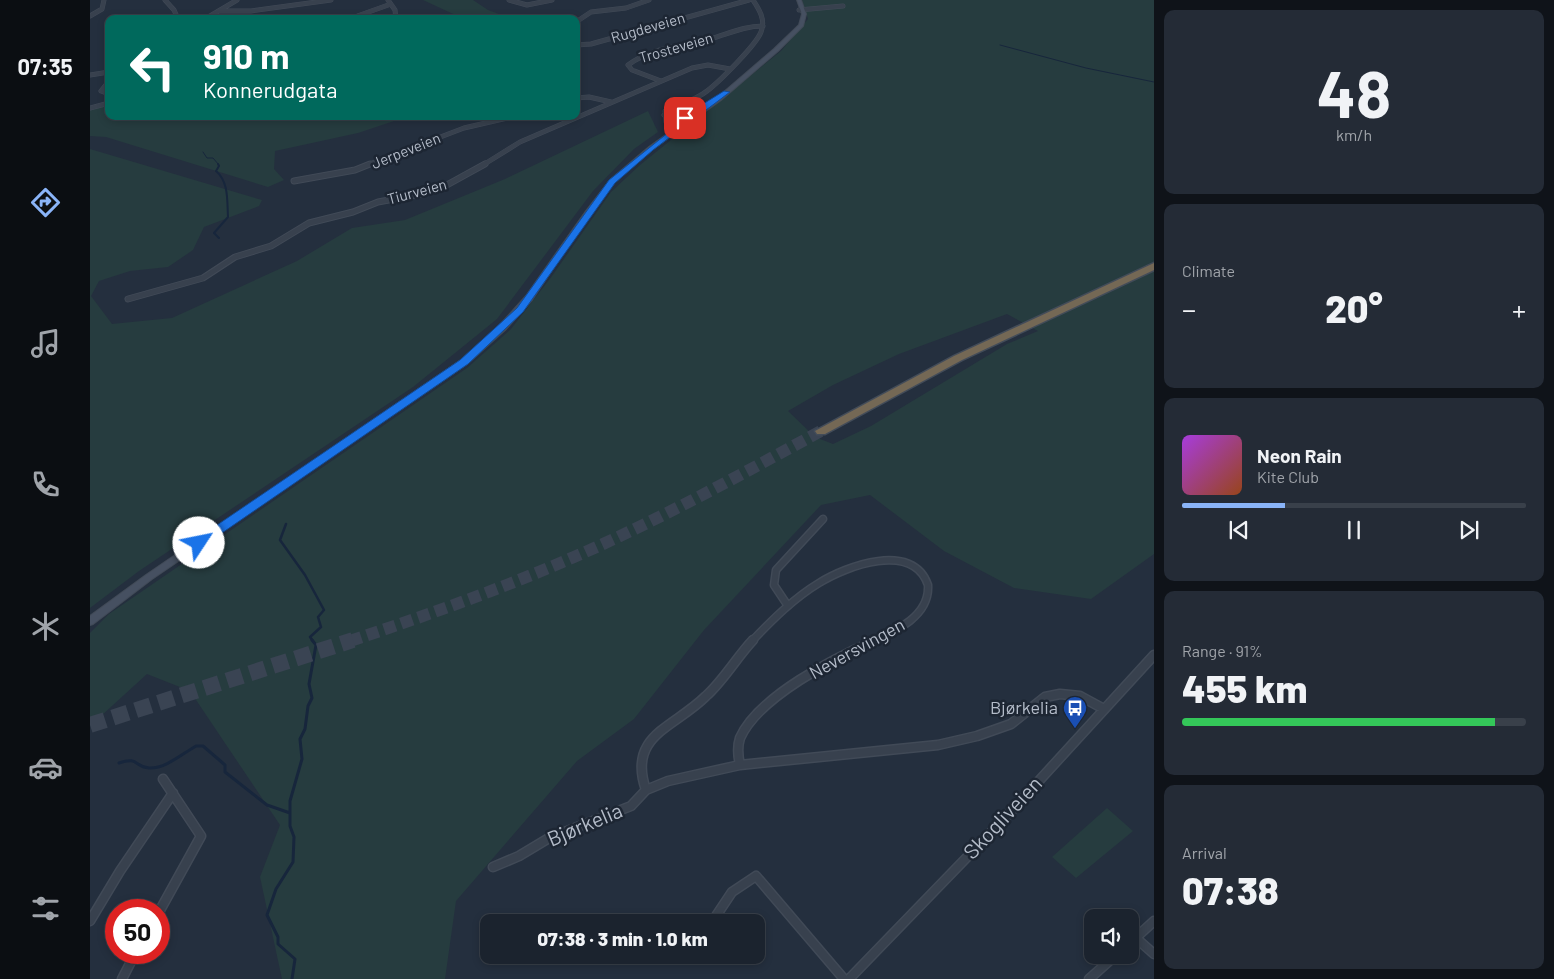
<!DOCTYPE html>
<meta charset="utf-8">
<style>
body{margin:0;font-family:Barlow,sans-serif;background:#242b36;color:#f1f3f6;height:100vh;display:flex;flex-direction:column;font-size:19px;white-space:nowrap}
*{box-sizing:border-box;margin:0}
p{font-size:16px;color:#a0a4aa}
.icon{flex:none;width:28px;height:28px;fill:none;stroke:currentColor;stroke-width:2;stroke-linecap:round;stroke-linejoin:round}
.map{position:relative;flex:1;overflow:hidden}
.side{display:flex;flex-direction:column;gap:10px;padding:10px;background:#0f1319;width:400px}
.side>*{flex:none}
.top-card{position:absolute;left:15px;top:15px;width:475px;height:105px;border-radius:10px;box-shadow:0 2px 8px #0003,0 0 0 1px #39404a;background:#00695c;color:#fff;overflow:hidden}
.controls{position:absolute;left:994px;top:909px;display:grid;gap:10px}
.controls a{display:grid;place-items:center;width:55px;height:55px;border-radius:10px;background:#1b232e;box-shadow:0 2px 8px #0003,0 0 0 1px #39404a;font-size:25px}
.speed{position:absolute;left:15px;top:899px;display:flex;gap:10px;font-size:25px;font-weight:700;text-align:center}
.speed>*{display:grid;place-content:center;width:65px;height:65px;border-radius:50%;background:#1b232e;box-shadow:0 2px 8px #0003,0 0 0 1px #39404a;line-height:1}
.speed .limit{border:8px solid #d22;background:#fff;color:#111}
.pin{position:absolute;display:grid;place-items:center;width:42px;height:42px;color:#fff;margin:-21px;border-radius:10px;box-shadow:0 2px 8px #0006}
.me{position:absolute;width:55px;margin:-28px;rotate:56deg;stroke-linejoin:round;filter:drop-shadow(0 0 4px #0008)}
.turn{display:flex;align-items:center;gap:18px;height:105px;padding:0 15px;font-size:22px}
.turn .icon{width:65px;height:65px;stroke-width:2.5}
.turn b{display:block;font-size:35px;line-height:42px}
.big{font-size:38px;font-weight:800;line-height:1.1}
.side .widget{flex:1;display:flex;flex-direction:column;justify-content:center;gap:8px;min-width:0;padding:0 18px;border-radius:10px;background:#242b36}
.side .dial{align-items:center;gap:0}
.dial b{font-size:65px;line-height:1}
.song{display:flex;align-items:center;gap:15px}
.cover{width:60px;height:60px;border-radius:8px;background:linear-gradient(135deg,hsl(280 70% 55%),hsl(20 70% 35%))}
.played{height:5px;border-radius:2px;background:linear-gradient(90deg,#8ab4f8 30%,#39404a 30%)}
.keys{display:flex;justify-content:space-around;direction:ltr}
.heat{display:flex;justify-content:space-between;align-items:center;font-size:28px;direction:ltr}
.charge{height:8px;border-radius:4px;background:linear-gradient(90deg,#34c759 91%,#39404a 0)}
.trip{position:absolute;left:390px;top:914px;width:285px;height:50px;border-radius:10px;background:#1b232e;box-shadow:0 2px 8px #0003,0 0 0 1px #39404a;font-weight:800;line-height:50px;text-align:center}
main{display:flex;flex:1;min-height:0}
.menu{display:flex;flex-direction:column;width:90px;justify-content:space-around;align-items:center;background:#0b0e12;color:#a0a4aa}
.menu .icon{width:35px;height:35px}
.menu .selected{color:#8ab4f8}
.menu b{font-size:22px;color:#f1f3f6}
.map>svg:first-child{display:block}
.green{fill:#263c3f;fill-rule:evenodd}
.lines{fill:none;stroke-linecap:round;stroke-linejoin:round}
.stream-far3{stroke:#17263c;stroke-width:1}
.stream-far2{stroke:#17263c;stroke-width:2}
.stream-far1{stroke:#17263c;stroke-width:2.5}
.stream{stroke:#17263c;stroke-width:3}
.highway-tunnel-far1{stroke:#3a4453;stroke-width:12;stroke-dasharray:12 6;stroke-linecap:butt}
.highway-tunnel{stroke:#3a4453;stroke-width:16;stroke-dasharray:16 8;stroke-linecap:butt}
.street-far3-casing{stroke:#414a57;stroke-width:5}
.street-far2-casing{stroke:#414a57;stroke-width:7}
.street-far1-casing{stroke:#414a57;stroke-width:9}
.street-casing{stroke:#414a57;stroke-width:11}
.secondary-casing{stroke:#414a57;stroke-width:2}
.highway-casing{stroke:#434c59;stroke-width:3}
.street-far3{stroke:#38414e;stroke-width:4}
.street-far2{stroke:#38414e;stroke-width:5}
.street-far1{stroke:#38414e;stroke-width:6}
.street{stroke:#38414e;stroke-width:8}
.secondary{fill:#465061;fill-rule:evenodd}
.highway{fill:#746855;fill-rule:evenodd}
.route{fill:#1a73e8;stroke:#114b97}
.labels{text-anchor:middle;stroke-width:5;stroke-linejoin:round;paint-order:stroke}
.far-street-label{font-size:15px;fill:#b4bcc9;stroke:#1d2633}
.street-label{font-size:18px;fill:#b4bcc9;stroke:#1d2633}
.poi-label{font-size:18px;fill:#b4bcc9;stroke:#1d2633;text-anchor:end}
.near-street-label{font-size:21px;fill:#b4bcc9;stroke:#1d2633}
</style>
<main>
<nav class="menu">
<b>07:35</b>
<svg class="icon selected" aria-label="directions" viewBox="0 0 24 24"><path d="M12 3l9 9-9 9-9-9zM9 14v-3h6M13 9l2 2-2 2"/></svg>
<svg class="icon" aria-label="music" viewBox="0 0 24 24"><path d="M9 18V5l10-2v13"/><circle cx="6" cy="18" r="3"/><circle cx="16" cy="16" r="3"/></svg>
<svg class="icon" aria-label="phone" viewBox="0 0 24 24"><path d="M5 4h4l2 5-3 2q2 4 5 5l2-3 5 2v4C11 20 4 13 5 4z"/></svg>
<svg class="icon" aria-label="climate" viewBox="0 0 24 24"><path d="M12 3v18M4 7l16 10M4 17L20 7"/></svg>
<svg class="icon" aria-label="car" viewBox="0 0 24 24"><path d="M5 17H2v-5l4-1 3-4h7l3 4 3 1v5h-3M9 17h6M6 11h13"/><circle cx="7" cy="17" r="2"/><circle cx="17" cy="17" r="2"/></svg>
<svg class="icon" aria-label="filters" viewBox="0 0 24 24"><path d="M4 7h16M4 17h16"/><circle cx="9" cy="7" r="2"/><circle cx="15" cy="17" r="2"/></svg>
</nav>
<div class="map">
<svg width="1064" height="979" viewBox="0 0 1064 979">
<rect width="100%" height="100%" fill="#242f3e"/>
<!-- green -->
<path class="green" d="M333,0H383L398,10L423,19H374Z
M712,0H1064V554L1001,599L924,588L854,551L780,495L731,505L614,630L544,719L487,761L366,901L355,979H192L170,877L190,825L100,691L57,674L0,726V633L19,614L377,368L421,329L462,276L521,192L550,165L691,51L718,19ZM917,314L948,331L917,344L781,426L743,444L725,437L698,411L743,385L809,354Z
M19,104V116H319L268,133L185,151L184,169L194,180L178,187L16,137L0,136V109Z
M558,111L568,132L544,149L503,191L407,319L323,387L49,571L0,608V149L172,200L169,206L114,227L103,250L78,267L40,271L9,281L1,296L22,324L82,318L207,261L262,228L315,220L415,179Z
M1017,808L1043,831L986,878L962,857Z"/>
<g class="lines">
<!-- stream-far3 -->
<path class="stream-far3" d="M910,45L996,68L1064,82
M113,152L117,158H123L129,165"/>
<!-- stream-far2 -->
<path class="stream-far2" d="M128,164L129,166L126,171C139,182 137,201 138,217L124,233L129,238"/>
<!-- stream-far1 -->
<path class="stream-far1" d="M196,524L190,540L215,575L234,610L228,617L231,627L220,637L223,641"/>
<!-- stream -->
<path class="stream" d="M29,763C49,756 44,767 59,768C75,769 92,754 106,746H113L135,765V772L177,805L200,813V826L204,837L203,862L186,889L177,915L188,937V944L205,959L202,979
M200,813V801L212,759L210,739L215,729L218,706L222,698L219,684L226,645L222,640"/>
<!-- highway-tunnel-far1 -->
<path class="highway-tunnel-far1" d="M260,641C335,616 411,589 484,557C569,520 650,475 731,431"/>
<!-- highway-tunnel -->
<path class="highway-tunnel" d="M0,725L263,640"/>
<!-- street-far3 casing -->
<g class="street-far3-casing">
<path id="street-far3" d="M75,0L84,10L88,19
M298,0L305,10L306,19
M419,0L437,5L462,0
M709,10L753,6
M129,11H161L241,0
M0,16L12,9L14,0
M115,19L147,0
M259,19L301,4
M486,22L501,12L536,8L559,0
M486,45L501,44L659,0
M0,75L19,72
M19,81L11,91L19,94
M571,81L542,70L538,65C562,47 592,46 620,39C638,34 654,26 673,26
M486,98L499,97L521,102
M0,108L19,103
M574,115L589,127
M589,127H583L576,122L575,111C588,105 606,100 617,91C629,82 666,45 671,32C676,20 669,9 663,0
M277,165L374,128L426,116
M393,165L430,142L602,68L618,65L640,69"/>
</g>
<!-- street-far2 casing -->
<g class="street-far2-casing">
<path id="street-far2" d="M204,181L265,170L280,164
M38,299L113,278L145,257L181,246L219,223L263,212L288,202L331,194L355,186L395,164"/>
</g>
<!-- street-far1 casing -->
<g class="street-far1-casing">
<path id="street-far1" d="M698,606L684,585L686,570L733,519
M662,641C682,620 704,598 729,583C756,566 823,541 838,585C840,616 806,631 783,641"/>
</g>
<!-- street casing -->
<g class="street-casing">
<path id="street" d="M650,765C648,756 647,747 650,738C669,696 745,658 786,640
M556,790C537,735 584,728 616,696C633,681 647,657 663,640
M403,867L429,856L459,838L541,806L556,790L578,781L650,765L848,745L887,736L921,724L955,697L970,694L990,696L1014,709
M69,912L111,836L73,779
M0,921L30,871L83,793
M622,922L642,892L666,876L754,979
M1046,938L1064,954
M1040,943L1064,921
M32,979L46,952
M759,979L914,819L1064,655
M999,979L1026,955"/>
</g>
<!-- secondary casing -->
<g class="secondary-casing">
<path id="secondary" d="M707,0H711L716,14L713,26L688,51L631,100L563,149L524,182L500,213L442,300L415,330L377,364L62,579L3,624L0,625V616L56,575L371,360L409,326L436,296L496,211L520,180L559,147L627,98L684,49L709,25L712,14Z"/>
</g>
<!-- highway casing -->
<g class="highway-casing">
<path id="highway" d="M1064,263V270L872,360L735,434H727L725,431L864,356Z"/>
</g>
<!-- street-far3 -->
<use href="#street-far3" class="street-far3"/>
<!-- street-far2 -->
<use href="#street-far2" class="street-far2"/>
<!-- street-far1 -->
<use href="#street-far1" class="street-far1"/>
<!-- street -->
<use href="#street" class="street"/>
<!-- secondary -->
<use href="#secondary" class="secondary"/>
<!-- highway -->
<use href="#highway" class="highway"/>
</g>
<!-- route -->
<path class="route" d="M634,91L640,92L563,150L525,183L433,312L378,364L113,546H105V540L370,360L427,308L519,180L594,120L592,117Z"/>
<!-- icons -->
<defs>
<g id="bus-pin" transform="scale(1.25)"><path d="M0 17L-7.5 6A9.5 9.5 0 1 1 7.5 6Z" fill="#1a4fb4" stroke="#1d2633"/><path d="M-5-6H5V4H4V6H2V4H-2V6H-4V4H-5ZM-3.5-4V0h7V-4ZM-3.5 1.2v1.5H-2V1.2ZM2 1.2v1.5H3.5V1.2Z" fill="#fff"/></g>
</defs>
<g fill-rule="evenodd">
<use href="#bus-pin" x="985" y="708"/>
</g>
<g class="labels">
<!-- far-street labels -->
<g class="far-street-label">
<text transform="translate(558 28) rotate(-16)" y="5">Rugdeveien</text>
<text transform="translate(586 48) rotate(-16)" y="5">Trosteveien</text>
<text transform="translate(316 151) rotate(-22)" y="5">Jerpeveien</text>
<text transform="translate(327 192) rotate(-15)" y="5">Tiurveien</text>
</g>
<!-- street labels -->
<g class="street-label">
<text transform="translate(767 649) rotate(-29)" y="6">Neversvingen</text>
</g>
<!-- poi labels -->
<g class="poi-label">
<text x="968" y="714">Bjørkelia</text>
</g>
<!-- near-street labels -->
<g class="near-street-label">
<text transform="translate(913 818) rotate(-47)" y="7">Skogliveien</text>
<text transform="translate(495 825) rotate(-23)" y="7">Bjørkelia</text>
</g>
</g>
</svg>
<div class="controls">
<a><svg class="icon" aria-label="sound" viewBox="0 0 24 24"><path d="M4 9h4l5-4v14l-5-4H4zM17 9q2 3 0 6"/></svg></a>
</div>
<div class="speed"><div class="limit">50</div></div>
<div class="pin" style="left:595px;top:118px;background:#d93025"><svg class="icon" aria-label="arrive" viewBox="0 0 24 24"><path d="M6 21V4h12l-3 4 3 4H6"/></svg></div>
<svg class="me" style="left:109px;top:543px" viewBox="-20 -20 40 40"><circle r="19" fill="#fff"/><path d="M0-13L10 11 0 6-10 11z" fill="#1a73e8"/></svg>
<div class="trip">07:38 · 3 min · 1.0 km</div>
<div class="top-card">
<div class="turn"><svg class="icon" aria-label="left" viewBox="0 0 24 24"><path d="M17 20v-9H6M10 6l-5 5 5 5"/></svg><div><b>910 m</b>Konnerudgata</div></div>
</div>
</div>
<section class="side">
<div class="widget dial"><b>48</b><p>km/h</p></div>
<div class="widget"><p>Climate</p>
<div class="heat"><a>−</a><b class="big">20°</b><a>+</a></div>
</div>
<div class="widget">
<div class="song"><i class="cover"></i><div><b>Neon Rain</b><p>Kite Club</p></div></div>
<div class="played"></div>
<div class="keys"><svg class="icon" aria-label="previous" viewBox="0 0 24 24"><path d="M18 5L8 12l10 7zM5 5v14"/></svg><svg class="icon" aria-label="pause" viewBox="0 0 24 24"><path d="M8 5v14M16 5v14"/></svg><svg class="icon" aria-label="next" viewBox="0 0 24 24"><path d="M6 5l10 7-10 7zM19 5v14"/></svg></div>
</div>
<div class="widget"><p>Range · 91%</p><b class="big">455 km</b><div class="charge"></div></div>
<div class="widget"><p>Arrival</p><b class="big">07:38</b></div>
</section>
</main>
